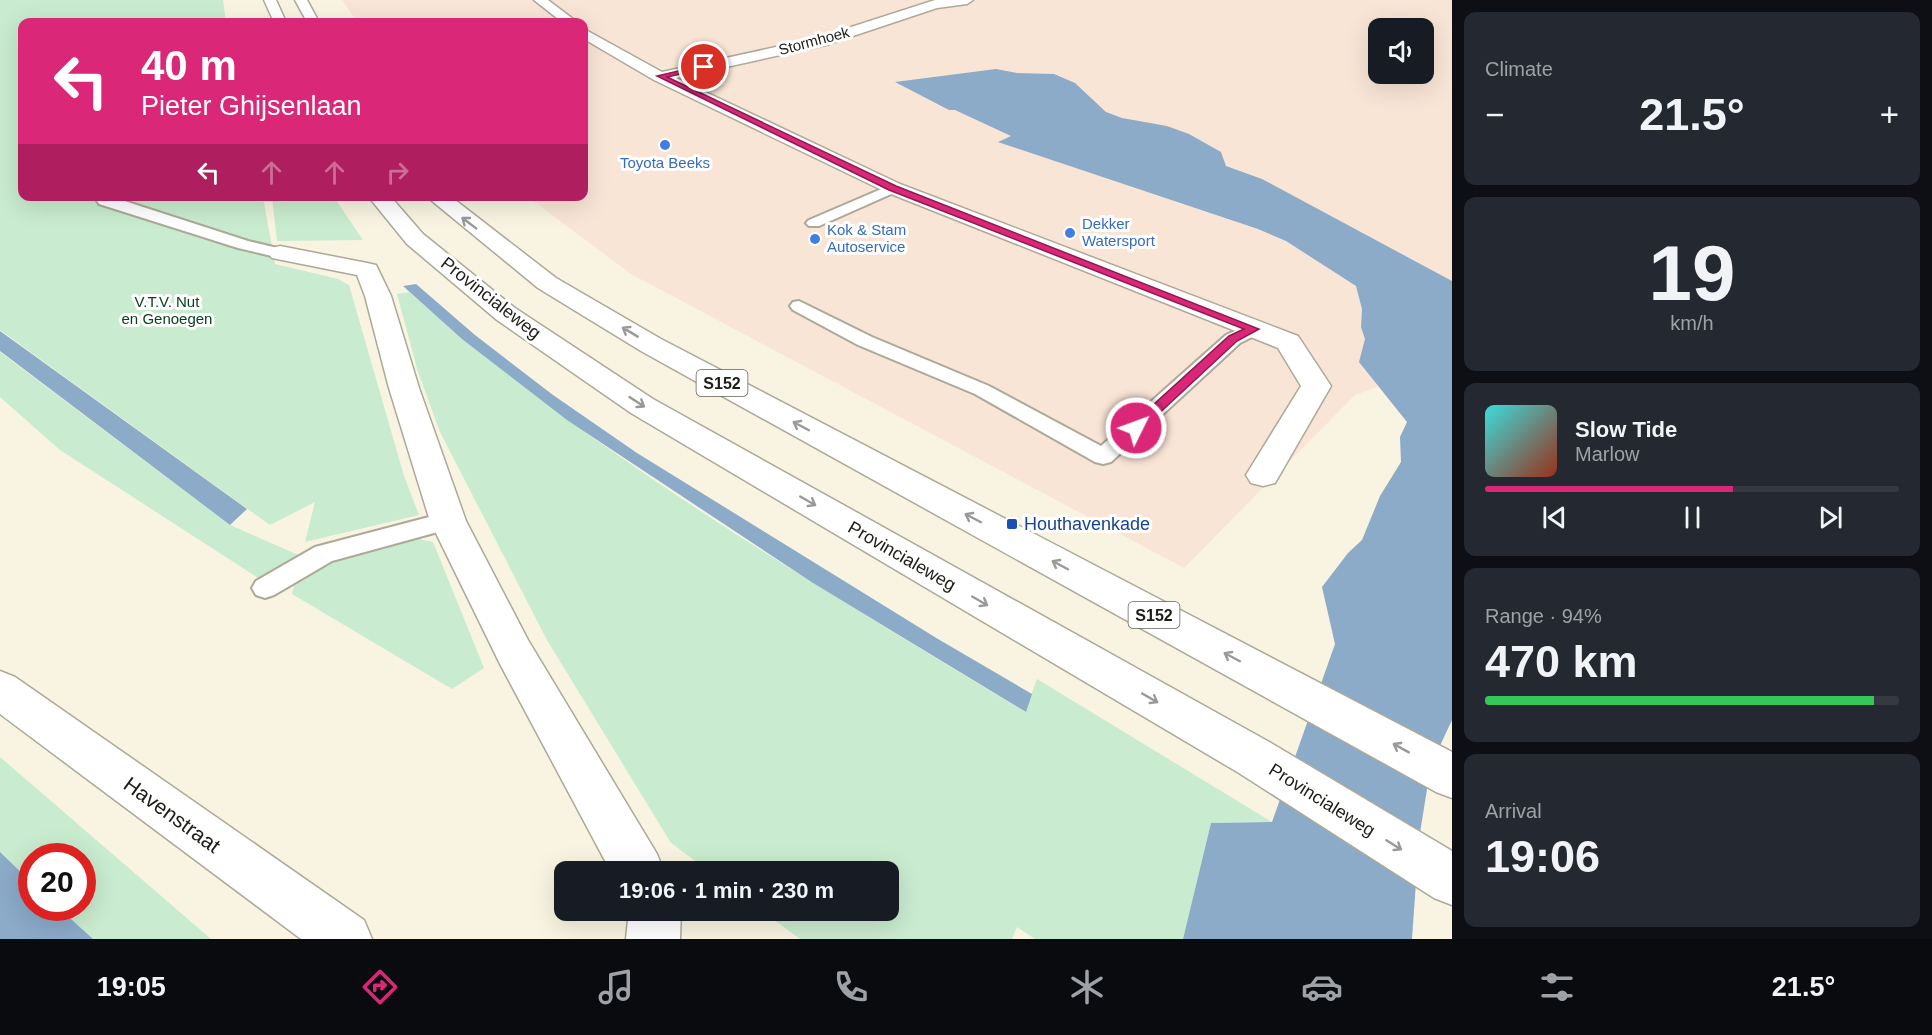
<!DOCTYPE html>
<meta charset="utf-8">
<style>
body{margin:0;font-family:Helvetica,sans-serif;background:#242831;color:#f1f3f6;height:100vh;display:flex;flex-direction:column;font-size:22px;white-space:nowrap}
*{box-sizing:border-box;margin:0}
p{font-size:20px;color:#9ea1a6}
.icon{flex:none;width:33px;height:33px;fill:none;stroke:currentColor;stroke-width:2;stroke-linecap:round;stroke-linejoin:round}
.map{position:relative;flex:1;overflow:hidden}
.panel{display:flex;flex-direction:column;gap:12px;padding:12px;background:#0d0f14;width:480px}
.panel>*{flex:none}
.hud{position:absolute;left:18px;top:18px;width:570px;height:183px;border-radius:12px;box-shadow:0 6px 24px #0002;background:#db2777;color:#fff;overflow:hidden}
.controls{position:absolute;left:1368px;top:18px;display:grid;gap:12px}
.controls a{display:grid;place-items:center;width:66px;height:66px;border-radius:12px;background:#171b24;box-shadow:0 6px 24px #0002;font-size:30px}
.speed{position:absolute;left:18px;top:843px;display:flex;gap:12px;font-size:30px;font-weight:700;text-align:center}
.speed>*{display:grid;place-content:center;width:78px;height:78px;border-radius:50%;background:#171b24;box-shadow:0 6px 24px #0002;line-height:1}
.speed .limit{border:9px solid #d22;background:#fff;color:#111}
.pin{position:absolute;display:grid;place-items:center;width:51px;height:51px;color:#fff;margin:-26px;border:3px solid #fff;border-radius:50%;box-shadow:0 2px 6px #0007}
.me{position:absolute;width:66px;margin:-33px;rotate:48deg;stroke-linejoin:round;filter:drop-shadow(0 0 4px #0008)}
.turn{display:flex;align-items:center;gap:21px;height:126px;padding:0 24px;font-size:27px}
.turn .icon{width:78px;height:78px;stroke-width:2.5}
.turn b{display:block;font-size:42px;line-height:51px}
.lanes{display:flex;align-items:center;height:57px;padding:0 24px;background:#0003;justify-content:center;gap:30px;direction:ltr}
.lanes .off{opacity:.35}
.big{font-size:45px;font-weight:700;line-height:1.1}
.panel .widget{flex:1;display:flex;flex-direction:column;justify-content:center;gap:9px;min-width:0;padding:0 21px;border-radius:12px;background:#242831}
.panel .dial{align-items:center;gap:0}
.dial b{font-size:78px;line-height:1}
.song{display:flex;align-items:center;gap:18px}
.cover{width:72px;height:72px;border-radius:9px;background:linear-gradient(135deg,hsl(180 70% 55%),hsl(10 70% 35%))}
.played{height:6px;border-radius:3px;background:linear-gradient(90deg,#db2777 60%,#363941 60%)}
.keys{display:flex;justify-content:space-around;direction:ltr}
.heat{display:flex;justify-content:space-between;align-items:center;font-size:33px;direction:ltr}
.charge{height:9px;border-radius:4px;background:linear-gradient(90deg,#34c759 94%,#363941 0)}
.trip{position:absolute;left:554px;top:861px;width:345px;height:60px;border-radius:12px;background:#171b24;box-shadow:0 6px 24px #0002;font-weight:700;line-height:60px;text-align:center}
.tab-bar{display:flex;height:96px;justify-content:space-around;align-items:center;background:#090b0e;color:#9ea1a6}
.tab-bar .icon{width:42px;height:42px}
.tab-bar .current{color:#db2777}
.tab-bar b{font-size:27px;color:#f1f3f6}
main{display:flex;flex:1;min-height:0}
.map>svg:first-child{display:block}
.industrial{fill:#f9e5d6;fill-rule:evenodd}
.green{fill:#c9ebcf}
.water{fill:#8babc9}
.lines{fill:none;stroke-linecap:round;stroke-linejoin:round}
.lane-casing{stroke:#ada998;stroke-width:4}
.street-casing{stroke:#ada998;stroke-width:3}
.primary-casing{stroke:#ada998;stroke-width:3}
.lane{fill:#fff;fill-rule:evenodd}
.street{fill:#fff;fill-rule:evenodd}
.primary{fill:#fff;fill-rule:evenodd}
.oneway{stroke:#9a9997}
.route{fill:#db2777;stroke:#8e194d;stroke-width:1.5}
.shop-dot{fill:#3f7fe0;stroke:#fff;stroke-width:2}
.transit-dot{fill:#1a4fb4;stroke:#fff;stroke-width:2}
.labels{text-anchor:middle;stroke-width:6;stroke-linejoin:round;paint-order:stroke}
.far-street-label{font-size:15px;fill:#1f1d17;stroke:#fff}
.far-shop-label{font-size:15px;fill:#366cbe;stroke:#fff;text-anchor:start}
.far-park-label{font-size:15px;fill:#07431d;stroke:#fff}
.shield{fill:#fff;stroke:#62615d;stroke-width:1.5}
.shield-label{font-size:16px;font-weight:bold;fill:#1f1d17}
.street-label{font-size:18px;fill:#1f1d17;stroke:#fff}
.transit-label{font-size:18px;fill:#164399;stroke:#fff;text-anchor:start}
.near-street-label{font-size:21px;fill:#1f1d17;stroke:#fff}
</style>
<main>
<div class="map">
<svg width="1452" height="939" viewBox="0 0 1452 939">
<rect width="100%" height="100%" fill="#f8f4e1"/>
<!-- industrial -->
<path class="industrial" d="M342,0H1452V360L1355,395L1184,568L631,274L528,197L584,196V22H357ZM1378,28H1424V74H1378Z"/>
<!-- green -->
<path class="green" d="M0,0H223L226,22H22V196L263,197L275,264L338,279L349,285L404,476L419,515L305,542L315,502L270,525L0,330Z
M272,197H334L363,240L277,241Z
M409,292C595,457 813,583 1025,712L1037,679L1272,822L1211,823L1183,939H1035L1017,927L1012,939H800L762,911L888,910V872L709,871L671,843L547,640L440,432L418,372L397,294Z
M0,352L230,525L303,557L260,579L60,450L0,397Z
M408,537L433,542L484,668L452,689L292,594L297,574L341,553Z
M0,757L211,939H93L59,908H82V856H32L31,882L0,852Z"/>
<!-- water -->
<path class="water" d="M996,69L1017,73L1054,74L1075,83L1106,112L1122,118L1167,126L1189,134L1221,152L1226,166L1262,179L1452,281V720L1431,765L1428,783L1419,839L1412,939H1183L1211,823L1272,822L1335,644L1322,587L1348,553L1362,540L1380,496L1401,462L1400,437L1407,422L1359,362L1365,339L1361,327L1362,309L1356,286L1286,241L1258,229L998,142L1011,136L955,110H949L895,82Z
M416,284L475,335L553,395L637,453L938,639L1032,694L1026,712L813,583L567,420L462,339L403,286Z
M0,331L247,509L230,525L0,351Z
M0,852L31,882L32,908H59L93,939H0Z"/>
<g class="lines">
<!-- lane casing -->
<g class="lane-casing">
<path id="lane" d="M893,184L898,185L900,188L898,191L819,226H809L806,223L809,220Z
M94,196H109L248,241L286,250L288,253L280,258L238,248L99,204Z
M799,301L872,337L989,386L1101,446L1226,335L1248,325H1260L1263,329L1260,333L1240,343L1111,462L1103,464L1095,462L975,394L858,345L793,310L790,306L793,302Z
M448,512L456,515L460,521L456,527L332,561L274,595L265,598L256,595L252,588L256,581L315,547Z"/>
</g>
<!-- street casing -->
<g class="street-casing">
<path id="street" d="M534,0H548L577,22H562Z
M935,0H973L967,4L937,8L826,45L676,78L900,184L1298,336L1331,386L1275,483L1263,486L1251,483L1246,475L1301,386L1278,348L886,192L654,80L584,39V29L662,72L817,38Z
M280,246L367,263L376,265L391,296L419,388L466,521L528,640L657,854L664,872H611L500,664L430,521L389,388L365,296L357,275L272,258L268,253L272,248Z
M0,671L15,677L364,920L372,939H301L0,714Z
M629,910H681L680,939H626Z"/>
</g>
<!-- primary casing -->
<g class="primary-casing">
<path id="primary" d="M264,0H276L286,22H274Z
M295,0H307L319,22H307Z
M368,196H390L423,234L515,308L653,399L1271,743L1452,851V905L1434,898L1239,773L631,413L497,320L407,244Z
M426,196H450L556,278L661,339L1452,752V798L1436,792L641,351L538,288Z"/>
</g>
<!-- lane -->
<use href="#lane" class="lane"/>
<!-- street -->
<use href="#street" class="street"/>
<!-- primary -->
<use href="#primary" class="primary"/>
</g>
<!-- one-way arrows -->
<defs><path id="oneway-shaft" d="M-6 0H5M1.5-3L5.5 0L1.5 3" fill="none" stroke-width="1.6" stroke-linecap="round" stroke-linejoin="round" transform="scale(1.5)"/></defs>
<g class="oneway">
<use href="#oneway-shaft" transform="translate(469 223) rotate(-143)"/>
<use href="#oneway-shaft" transform="translate(630 332) rotate(-149)"/>
<use href="#oneway-shaft" transform="translate(637 402) rotate(33)"/>
<use href="#oneway-shaft" transform="translate(801 426) rotate(-152)"/>
<use href="#oneway-shaft" transform="translate(808 501) rotate(30)"/>
<use href="#oneway-shaft" transform="translate(973 518) rotate(-152)"/>
<use href="#oneway-shaft" transform="translate(1060 565) rotate(-152)"/>
<use href="#oneway-shaft" transform="translate(980 601) rotate(30)"/>
<use href="#oneway-shaft" transform="translate(1232 657) rotate(-152)"/>
<use href="#oneway-shaft" transform="translate(1150 698) rotate(30)"/>
<use href="#oneway-shaft" transform="translate(1401 748) rotate(-151)"/>
<use href="#oneway-shaft" transform="translate(1394 845) rotate(32)"/>
</g>
<!-- route -->
<path class="route" d="M704,65L707,68L667,77L896,186L1259,329L1237,341L1140,431H1131L1129,428L1131,425L1229,336L1244,329L889,190L657,76Z"/>
<!-- markers -->
<g class="shop-dot">
<circle cx="665" cy="145" r="6"/>
<circle cx="1070" cy="233" r="6"/>
<circle cx="815" cy="239" r="6"/>
</g>
<rect class="transit-dot" x="1006" y="518" width="12" height="12" rx="3"/>
<g class="labels">
<!-- far-street labels -->
<g class="far-street-label">
<text transform="translate(814 41) rotate(-15)" y="5">Stormhoek</text>
</g>
<!-- far-shop labels -->
<g class="far-shop-label">
<text x="665" y="168" text-anchor="middle">Toyota Beeks</text>
<text x="1082" y="229">Dekker<tspan x="1082" dy="17">Watersport</tspan></text>
<text x="827" y="235">Kok &amp; Stam<tspan x="827" dy="17">Autoservice</tspan></text>
</g>
<!-- far-park labels -->
<g class="far-park-label">
<text x="167" y="307">V.T.V. Nut<tspan x="167" dy="17">en Genoegen</tspan></text>
</g>
<!-- shield labels -->
<g class="shield">
<rect x="696.5" y="370" width="51" height="26" rx="4.5"/>
<rect x="1128.5" y="602" width="51" height="26" rx="4.5"/>
</g>
<g class="shield-label">
<text x="722" y="389">S152</text>
<text x="1154" y="621">S152</text>
</g>
<!-- street labels -->
<g class="street-label">
<text transform="translate(491 298) rotate(38)" y="6">Provincialeweg</text>
<text transform="translate(902 556) rotate(30)" y="6">Provincialeweg</text>
<text transform="translate(1322 800) rotate(32)" y="6">Provincialeweg</text>
</g>
<!-- transit labels -->
<g class="transit-label">
<text x="1024" y="530">Houthavenkade</text>
</g>
<!-- near-street labels -->
<g class="near-street-label">
<text transform="translate(172 815) rotate(36)" y="7">Havenstraat</text>
</g>
</g>
</svg>
<div class="controls">
<a><svg class="icon" aria-label="sound" viewBox="0 0 24 24"><path d="M4 9h4l5-4v14l-5-4H4zM17 9q2 3 0 6"/></svg></a>
</div>
<div class="speed"><div class="limit">20</div></div>
<div class="pin" style="left:704px;top:67px;background:#d93025"><svg class="icon" aria-label="arrive" viewBox="0 0 24 24"><path d="M6 21V4h12l-3 4 3 4H6"/></svg></div>
<svg class="me" style="left:1136px;top:428px" viewBox="-20 -20 40 40"><circle r="17" fill="#db2777" stroke="#fff" stroke-width="3"/><path d="M0-11L8 9 0 5-8 9z" fill="#fff"/></svg>
<div class="trip">19:06 · 1 min · 230 m</div>
<div class="hud">
<div class="turn"><svg class="icon" aria-label="left" viewBox="0 0 24 24"><path d="M17 20v-9H6M10 6l-5 5 5 5"/></svg><div><b>40 m</b>Pieter Ghijsenlaan</div></div>
<div class="lanes"><svg class="icon" aria-label="left" viewBox="0 0 24 24"><path d="M17 20v-9H6M10 6l-5 5 5 5"/></svg><svg class="icon off" aria-label="ahead" viewBox="0 0 24 24"><path d="M12 20V5M6 11l6-6 6 6"/></svg><svg class="icon off" aria-label="ahead" viewBox="0 0 24 24"><path d="M12 20V5M6 11l6-6 6 6"/></svg><svg class="icon off" aria-label="right" viewBox="0 0 24 24"><path d="M7 20v-9h11M14 6l5 5-5 5"/></svg></div>
</div>
</div>
<section class="panel">
<div class="widget"><p>Climate</p>
<div class="heat"><a>−</a><b class="big">21.5°</b><a>+</a></div>
</div>
<div class="widget dial"><b>19</b><p>km/h</p></div>
<div class="widget">
<div class="song"><i class="cover"></i><div><b>Slow Tide</b><p>Marlow</p></div></div>
<div class="played"></div>
<div class="keys"><svg class="icon" aria-label="previous" viewBox="0 0 24 24"><path d="M18 5L8 12l10 7zM5 5v14"/></svg><svg class="icon" aria-label="pause" viewBox="0 0 24 24"><path d="M8 5v14M16 5v14"/></svg><svg class="icon" aria-label="next" viewBox="0 0 24 24"><path d="M6 5l10 7-10 7zM19 5v14"/></svg></div>
</div>
<div class="widget"><p>Range · 94%</p><b class="big">470 km</b><div class="charge"></div></div>
<div class="widget"><p>Arrival</p><b class="big">19:06</b></div>
</section>
</main>
<nav class="tab-bar">
<b>19:05</b>
<svg class="icon current" aria-label="directions" viewBox="0 0 24 24"><path d="M12 3l9 9-9 9-9-9zM9 14v-3h6M13 9l2 2-2 2"/></svg>
<svg class="icon" aria-label="music" viewBox="0 0 24 24"><path d="M9 18V5l10-2v13"/><circle cx="6" cy="18" r="3"/><circle cx="16" cy="16" r="3"/></svg>
<svg class="icon" aria-label="phone" viewBox="0 0 24 24"><path d="M5 4h4l2 5-3 2q2 4 5 5l2-3 5 2v4C11 20 4 13 5 4z"/></svg>
<svg class="icon" aria-label="climate" viewBox="0 0 24 24"><path d="M12 3v18M4 7l16 10M4 17L20 7"/></svg>
<svg class="icon" aria-label="car" viewBox="0 0 24 24"><path d="M5 17H2v-5l4-1 3-4h7l3 4 3 1v5h-3M9 17h6M6 11h13"/><circle cx="7" cy="17" r="2"/><circle cx="17" cy="17" r="2"/></svg>
<svg class="icon" aria-label="filters" viewBox="0 0 24 24"><path d="M4 7h16M4 17h16"/><circle cx="9" cy="7" r="2"/><circle cx="15" cy="17" r="2"/></svg>
<b>21.5°</b>
</nav>
